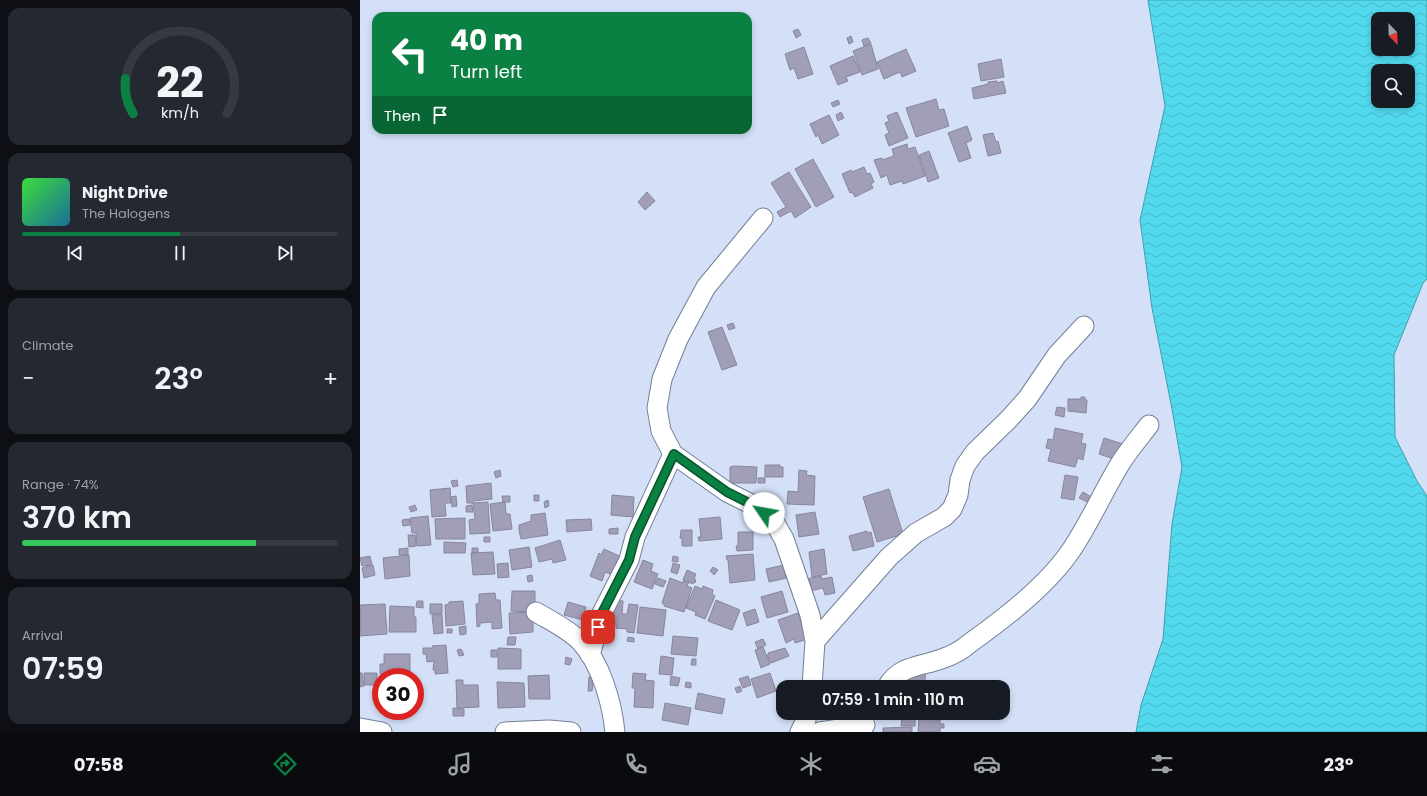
<!DOCTYPE html>
<meta charset="utf-8">
<style>
body{margin:0;font-family:Poppins,sans-serif;background:#242831;color:#f1f3f6;height:100vh;display:flex;flex-direction:column;font-size:15px;white-space:nowrap}
*{box-sizing:border-box;margin:0}
p{font-size:13px;color:#9ea1a6}
.icon{flex:none;width:22px;height:22px;fill:none;stroke:currentColor;stroke-width:2;stroke-linecap:round;stroke-linejoin:round}
.map{position:relative;flex:1;overflow:hidden}
.drawer{display:flex;flex-direction:column;gap:8px;padding:8px;background:#0d0f14;width:360px}
.drawer>*{flex:none}
.guide{position:absolute;left:12px;top:12px;width:380px;height:122px;border-radius:12px;box-shadow:0 2px 6px #0003;background:#0b8043;color:#fff;overflow:hidden}
.needle{width:26px;rotate:157deg}
.fabs{position:absolute;left:1011px;top:12px;display:grid;gap:8px}
.fabs a{display:grid;place-items:center;width:44px;height:44px;border-radius:8px;background:#171b24;box-shadow:0 2px 6px #0003;font-size:20px}
.speed{position:absolute;left:12px;top:668px;display:flex;gap:8px;font-size:20px;font-weight:700;text-align:center}
.speed>*{display:grid;place-content:center;width:52px;height:52px;border-radius:50%;background:#171b24;box-shadow:0 2px 6px #0003;line-height:1}
.speed .limit{border:6px solid #d22;background:#fff;color:#111}
.pin{position:absolute;display:grid;place-items:center;width:34px;height:34px;color:#fff;margin:-17px;border-radius:8px;box-shadow:0 2px 6px #0006}
.me{position:absolute;width:44px;margin:-22px;rotate:303deg;stroke-linejoin:round;filter:drop-shadow(0 0 3px #0008)}
.turn{display:flex;align-items:center;gap:14px;height:84px;padding:0 12px;font-size:18px}
.turn .icon{width:52px;height:52px;stroke-width:2.5}
.turn b{display:block;font-size:28px;line-height:34px}
.then{display:flex;align-items:center;height:38px;padding:0 12px;background:#0003;gap:8px;font-size:15px}
.big{font-size:30px;font-weight:600;line-height:1.1}
.drawer .card{flex:1;display:flex;flex-direction:column;justify-content:center;gap:6px;min-width:0;padding:0 14px;border-radius:12px;background:#242831}
.drawer .dial{align-items:center;gap:0}
.dial svg{height:104px;overflow:visible;fill:none;stroke:#363941;stroke-width:7;stroke-linecap:round;text-anchor:middle}
.dial text{fill:#f1f3f6;stroke:none}
.song{display:flex;align-items:center;gap:12px}
.cover{width:48px;height:48px;border-radius:6px;background:linear-gradient(135deg,hsl(120 70% 55%),hsl(200 70% 35%))}
.played{height:4px;border-radius:2px;background:linear-gradient(90deg,#0b8043 50%,#363941 50%)}
.keys{display:flex;justify-content:space-around;direction:ltr}
.heat{display:flex;justify-content:space-between;align-items:center;font-size:22px;direction:ltr}
.charge{height:6px;border-radius:3px;background:linear-gradient(90deg,#34c759 74%,#363941 0)}
.trip{position:absolute;left:416px;top:680px;width:234px;height:40px;border-radius:12px;background:#171b24;box-shadow:0 2px 6px #0003;font-weight:600;line-height:40px;text-align:center}
.tabs{display:flex;height:64px;justify-content:space-around;align-items:center;background:#090b0e;color:#9ea1a6}
.tabs .icon{width:28px;height:28px}
.tabs .active{color:#0b8043}
.tabs b{font-size:18px;color:#f1f3f6}
main{display:flex;flex:1;min-height:0}
.map>svg:first-child{display:block}
.water{fill:url(#water-waves);stroke:#3e9eaf;fill-rule:evenodd}
.building{fill:#a19fb7;stroke:#88869d}
.lines{fill:none;stroke-linecap:round;stroke-linejoin:round}
.minor-casing{stroke:#737f94;stroke-width:21}
.minor{stroke:#fff;stroke-width:19}
.route-casing{stroke:#07532c;stroke-width:10}
.route{stroke:#0b8043;stroke-width:7}
</style>
<main>
<section class="drawer">
<div class="card dial"><svg viewBox="0 0 100 80">
<path d="M14 69A42 42 0 1 1 86 69"/>
<path d="M14 69A42 42 0 0 1 8 42" stroke="#0b8043"/>
<text x="50" y="56" font-size="32" font-weight="700">22</text>
<text x="50" y="72" font-size="11">km/h</text>
</svg></div>
<div class="card">
<div class="song"><i class="cover"></i><div><b>Night Drive</b><p>The Halogens</p></div></div>
<div class="played"></div>
<div class="keys"><svg class="icon" aria-label="previous" viewBox="0 0 24 24"><path d="M18 5L8 12l10 7zM5 5v14"/></svg><svg class="icon" aria-label="pause" viewBox="0 0 24 24"><path d="M8 5v14M16 5v14"/></svg><svg class="icon" aria-label="next" viewBox="0 0 24 24"><path d="M6 5l10 7-10 7zM19 5v14"/></svg></div>
</div>
<div class="card"><p>Climate</p>
<div class="heat"><a>−</a><b class="big">23°</b><a>+</a></div>
</div>
<div class="card"><p>Range · 74%</p><b class="big">370 km</b><div class="charge"></div></div>
<div class="card"><p>Arrival</p><b class="big">07:59</b></div>
</section>
<div class="map">
<svg width="1067" height="732" viewBox="0 0 1067 732">
<defs>
<pattern id="water-waves" width="16" height="10" patternUnits="userSpaceOnUse"><rect width="16" height="10" fill="#52d9ee"/><path d="M0 5q4-4 8 0t8 0" fill="none" stroke="#46b9cc"/></pattern>
</defs>
<rect width="100%" height="100%" fill="#d3e0f7"/>
<!-- water -->
<path class="water" d="M788,0H1067V279L1063,283L1034,355L1035,437L1057,481L1067,496V732H776L781,705L803,639L812,524L822,467L812,409L792,308L780,220L805,106ZM1018,19H1048V49H1018ZM1018,71H1048V101H1018Z"/>
<!-- building -->
<path class="building" d="M438,29L441,35L436,38L433,31Z
M491,36L493,42L489,44L487,38Z
M508,38L511,43L504,46L502,40Z
M511,44L518,69L502,75L493,51Z
M444,47L453,74L438,79L434,68L430,70L425,54Z
M546,49L556,71L542,77L540,72L524,79L517,62Z
M493,56L500,72L486,77L488,81L478,85L470,66Z
M641,59L644,77L621,81L618,64Z
M637,81V83L643,81L646,93L614,99L612,88L628,84V82Z
M576,99L579,110L584,109L589,126L556,137L546,108Z
M478,100L480,104L473,107L471,103Z
M481,112L484,118L478,121L476,115Z
M537,112L548,138L529,146L525,135L529,133L525,123L529,121L527,116Z
M469,115L479,135L462,144L458,135L456,137L450,124Z
M607,126L612,140L606,143L611,158L599,162L588,133Z
M633,133L636,142L638,141L641,153L628,156L623,135Z
M547,144L548,149L555,147L565,176L543,184L542,181L530,185L527,175L521,178L514,160L522,158V160L534,156L532,149Z
M569,151L579,178L568,182L559,155Z
M453,159L474,197L456,207L435,169Z
M504,167L507,174L510,173L514,182L511,184L513,188L495,197L492,192L490,193L482,174L491,170L492,172Z
M429,172L451,207L435,218L431,211L420,217L417,212L426,207L411,183Z
M287,192L295,201L285,210L278,202Z
M373,323L375,328L369,330L367,325Z
M362,327L377,365L362,370L348,332Z
M721,397H725V400H727L726,413L708,411V399H721Z
M697,407L705,408L704,417L695,415Z
M695,428L723,434L721,443L726,444L723,460L718,458L715,467L688,461L691,449L686,448L688,439L693,440Z
M744,438L763,444L757,460L739,454Z
M405,465H420V467H423V477H405Z
M374,466L397,467L396,483H370V467Z
M140,470L141,476L136,478L134,472Z
M439,470L447,471L446,475L455,476L454,505L427,504L428,491L438,492Z
M705,475L718,477L714,500L701,498Z
M398,478H405V483H398Z
M97,480L98,486L93,487L91,481Z
M131,483L132,499L113,501V503H107L106,486Z
M90,488L91,503H85L86,516L72,517L70,490Z
M529,489L543,534L517,542L503,497Z
M723,492L733,498L729,503L719,498Z
M174,495H179V501H174Z
M252,495L274,497L273,517L251,515Z
M96,496L97,506L92,507L91,497Z
M142,496H150V502H143Z
M188,500L189,506L185,508L184,502Z
M128,502L130,533L110,534L109,520L115,519L113,503Z
M145,502L146,514H150L152,529L133,531L130,504Z
M55,505L57,510L51,512L49,507Z
M112,505L113,512H106V506Z
M455,512L459,534L439,537L436,515Z
M185,513L188,535L161,539L159,530V525L171,521V515Z
M68,516L71,545L57,546L56,533H52L50,518Z
M360,517L362,539L339,541L338,537H341L339,519Z
M105,518V539H76L75,519Z
M49,519L50,525L43,526L42,520Z
M231,519L232,530L207,532L206,520Z
M258,528V534H249V529Z
M321,530H332V546H322V538H320Z
M507,531V533L511,532L514,546L493,551L489,536Z
M378,532H393V550L377,551L376,546H378Z
M48,535H55L56,546L49,547Z
M124,537H130V542H124Z
M200,540L206,560L193,563L192,559L179,562L175,548Z
M84,542L106,543L105,553H84Z
M169,547L172,567L152,570L149,550Z
M48,548V555H39V549Z
M112,548H118V552L112,553Z
M244,549L264,558L256,576L245,572L242,581L230,576L239,553L241,555Z
M464,549L467,574L452,577L449,552Z
M133,552L135,574L113,575L111,553Z
M393,554L395,580L370,583L368,560H367L366,556Z
M49,555L50,576L25,579L23,558Z
M10,556L12,565L2,566L0,558Z
M313,556L318,557V562L312,561Z
M283,560L293,564L291,571L298,574L292,589L274,582Z
M148,563L149,577L138,578L137,564Z
M313,563L320,565L317,574L311,572Z
M13,565L15,575L4,578L2,568Z
M424,565L427,578L409,582L406,569Z
M353,567L358,570L354,575L350,571Z
M327,570L336,574L334,579L336,580L335,583L333,582V584L323,580Z
M172,575L173,581L168,582L167,576Z
M461,576L462,579L472,577L475,593L465,595L463,588L450,591L447,579Z
M298,578L306,581L303,587L295,584Z
M310,578L323,583V581L329,582L327,586L332,588L324,612L304,606V604L302,603Z
M335,586L342,589L343,586L353,590L352,594L355,596L345,619L335,615L336,612L326,608Z
M152,591H175V612L151,611Z
M422,591L428,612L407,618L401,597Z
M135,593L136,600H140L142,628L132,629V622L120,623V626L117,627L116,604L119,603V594Z
M252,600L263,601L262,614H267L269,604L278,605L274,633L267,632V629L256,628V624H249Z
M356,600L380,610L372,630L348,621Z
M57,601H63V608L56,607Z
M103,601L105,624L86,626L85,605L89,604V602Z
M208,602L226,607L223,620L204,615Z
M25,604L27,634L0,636V605Z
M70,604H82V613L70,614Z
M30,606L54,607V617H56V632H29Z
M280,607L306,610L303,636L277,633Z
M395,609L399,622L387,626L383,613Z
M173,612V632L150,634L149,613Z
M438,613L442,626L444,625L448,639L435,643L434,639L426,643L418,620Z
M82,614L83,633L74,634L72,615Z
M106,626V634L100,635L99,627Z
M87,629H92V633H87Z
M313,636L338,638L336,656L311,654Z
M148,637H156L155,645H147Z
M268,637L274,638V642L267,641Z
M403,639L406,645L398,649L395,642Z
M86,645L88,673L75,674V670H73L74,661L67,662L66,654H63V648H73L72,646Z
M403,647L410,664L401,668L395,650Z
M138,648L161,649V669H138Z
M425,648L429,656L411,663L407,655L409,654L408,653Z
M101,649L104,655L99,656L97,650Z
M131,650H137V657H131Z
M24,654H50V677H24V674H20V664H24Z
M301,656L314,658L312,675L299,674Z
M206,657L212,659L210,665L205,664Z
M332,659H336V665H331Z
M549,670L566,671L564,687L555,686V683L548,682Z
M0,673H2L4,686L0,687Z
M4,673H17V685H4Z
M273,673L286,674L285,680L294,681L293,708L274,707L275,688H272Z
M410,673L416,691L397,698L391,679Z
M189,675L190,699H169L168,676Z
M311,676L320,678L318,686L310,685Z
M388,676L391,685L383,688L379,679Z
M229,677L234,678L232,691H228Z
M96,680H103V685H118L119,707L97,708Z
M137,682L164,683L165,707L138,708Z
M326,682L331,683V688L325,687Z
M380,686L382,691L377,693L375,688Z
M338,693L365,699L362,714L335,709Z
M305,703L331,708L328,725L302,720Z
M93,708L104,709V716H93Z
M542,718L555,719V726H541Z
M559,719L580,720V724H584V728H580V732H558Z
M552,727V732H523V728Z"/>
<g class="lines">
<!-- minor casing -->
<g class="minor-casing">
<path id="minor" d="M403,218L346,287L318,339L302,379L297,408L301,431L313,454L367,492L395,506L413,520L424,539L450,615L455,641L452,687
M176,612C191,621 208,629 220,641C241,663 252,703 255,732
M455,641L529,557L556,533L584,517L592,509L598,495L600,480L605,466L615,452L649,419L667,399L697,355L724,326
M230,655L242,613L269,560L275,537L313,454
M527,687C540,664 562,667 584,658C593,655 603,649 610,643C645,618 688,585 712,549C730,522 743,492 760,464C768,451 779,438 789,425
M0,728L22,732
M145,732L189,730L211,732
M440,732L446,720L447,713
M460,732L505,725"/>
</g>
<!-- minor -->
<use href="#minor" class="minor"/>
</g>
<g class="lines">
<!-- route casing -->
<g class="route-casing">
<path id="route" d="M238,627L242,613L269,560L275,537L314,454L367,492L395,506L404,513"/>
</g>
<!-- route -->
<use href="#route" class="route"/>
</g>
</svg>
<div class="fabs">
<a><svg class="needle" viewBox="-14 -14 28 28"><path d="M0-13l5 13h-10z" fill="#e53935"/><path d="M0 13l5-13h-10z" fill="#9ea1a6"/></svg></a>
<a><svg class="icon" aria-label="search" viewBox="0 0 24 24"><circle cx="10" cy="10" r="6"/><path d="M15 15l6 6"/></svg></a>
</div>
<div class="speed"><div class="limit">30</div></div>
<div class="pin" style="left:238px;top:627px;background:#d93025"><svg class="icon" aria-label="arrive" viewBox="0 0 24 24"><path d="M6 21V4h12l-3 4 3 4H6"/></svg></div>
<svg class="me" style="left:404px;top:513px" viewBox="-20 -20 40 40"><circle r="19" fill="#fff"/><path d="M0-13L10 11 0 6-10 11z" fill="#0b8043"/></svg>
<div class="trip">07:59 · 1 min · 110 m</div>
<div class="guide">
<div class="turn"><svg class="icon" aria-label="left" viewBox="0 0 24 24"><path d="M17 20v-9H6M10 6l-5 5 5 5"/></svg><div><b>40 m</b>Turn left</div></div>
<div class="then">Then<svg class="icon" aria-label="arrive" viewBox="0 0 24 24"><path d="M6 21V4h12l-3 4 3 4H6"/></svg></div>
</div>
</div>
</main>
<nav class="tabs">
<b>07:58</b>
<svg class="icon active" aria-label="directions" viewBox="0 0 24 24"><path d="M12 3l9 9-9 9-9-9zM9 14v-3h6M13 9l2 2-2 2"/></svg>
<svg class="icon" aria-label="music" viewBox="0 0 24 24"><path d="M9 18V5l10-2v13"/><circle cx="6" cy="18" r="3"/><circle cx="16" cy="16" r="3"/></svg>
<svg class="icon" aria-label="phone" viewBox="0 0 24 24"><path d="M5 4h4l2 5-3 2q2 4 5 5l2-3 5 2v4C11 20 4 13 5 4z"/></svg>
<svg class="icon" aria-label="climate" viewBox="0 0 24 24"><path d="M12 3v18M4 7l16 10M4 17L20 7"/></svg>
<svg class="icon" aria-label="car" viewBox="0 0 24 24"><path d="M5 17H2v-5l4-1 3-4h7l3 4 3 1v5h-3M9 17h6M6 11h13"/><circle cx="7" cy="17" r="2"/><circle cx="17" cy="17" r="2"/></svg>
<svg class="icon" aria-label="filters" viewBox="0 0 24 24"><path d="M4 7h16M4 17h16"/><circle cx="9" cy="7" r="2"/><circle cx="15" cy="17" r="2"/></svg>
<b>23°</b>
</nav>
